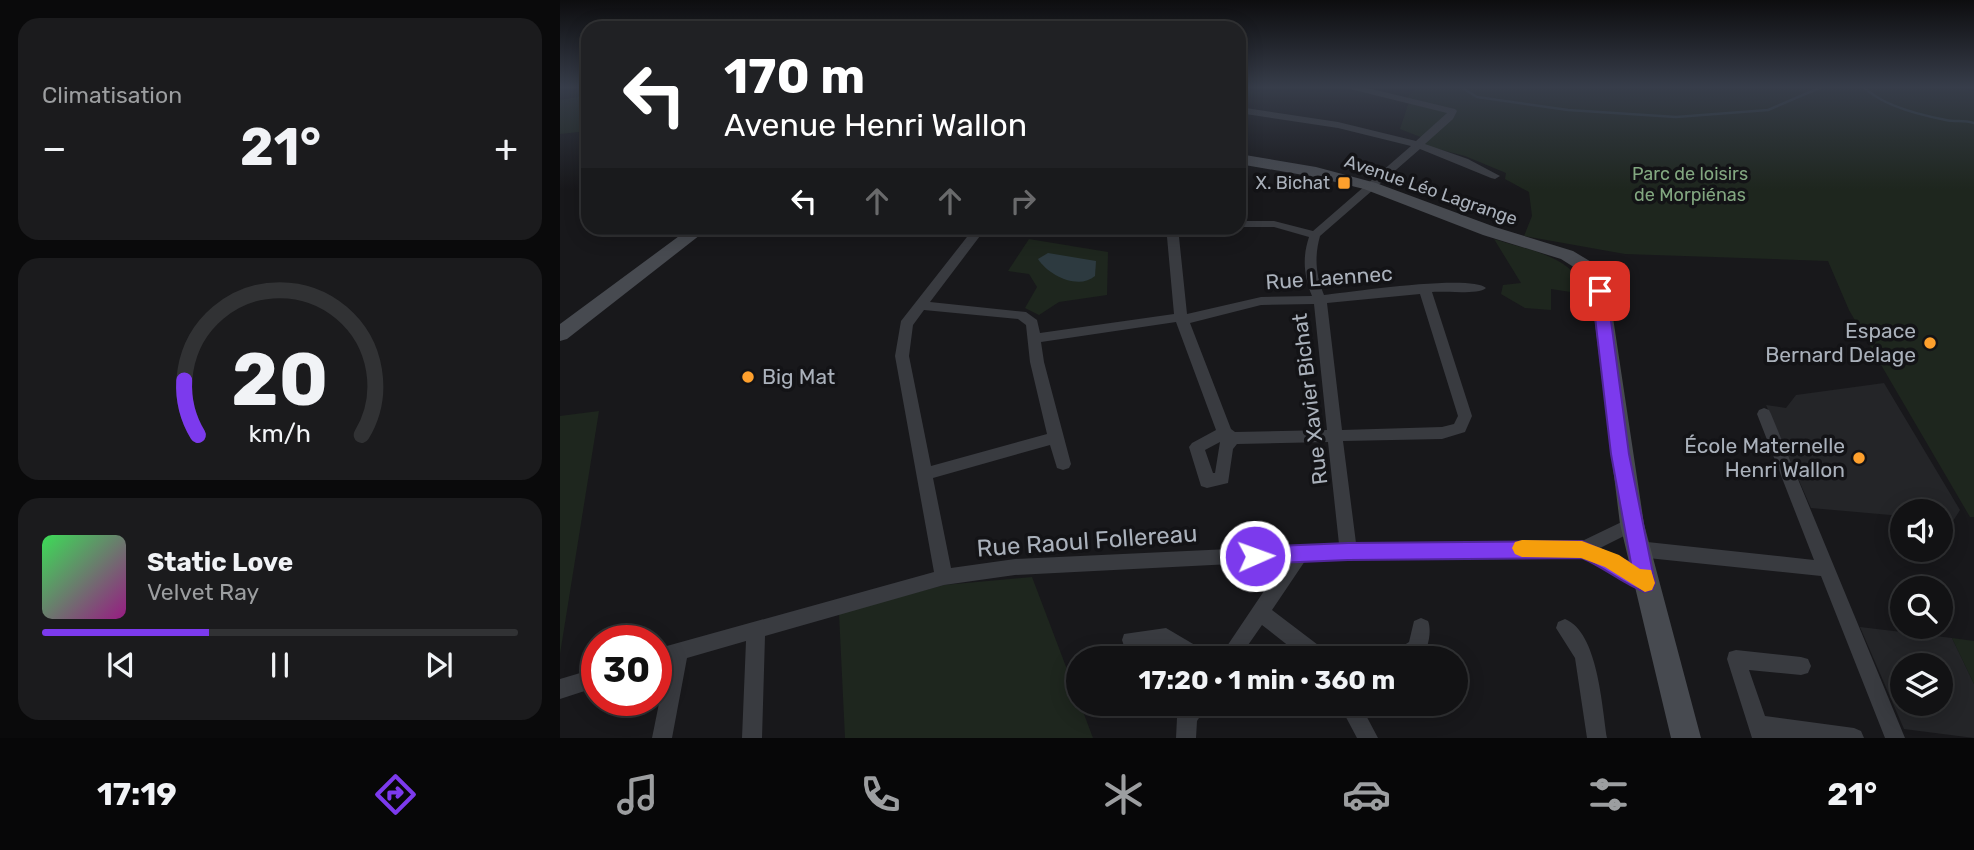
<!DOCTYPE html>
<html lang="fr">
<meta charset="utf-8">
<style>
body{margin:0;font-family:Rubik,sans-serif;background:#1b1b1d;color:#f1f3f6;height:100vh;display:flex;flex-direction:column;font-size:26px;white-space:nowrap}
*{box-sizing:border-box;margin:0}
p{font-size:23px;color:#9c9ea0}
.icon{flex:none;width:38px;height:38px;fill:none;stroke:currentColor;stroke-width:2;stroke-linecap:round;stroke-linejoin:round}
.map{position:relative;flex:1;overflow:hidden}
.sheet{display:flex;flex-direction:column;gap:18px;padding:18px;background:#0a0a0b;width:560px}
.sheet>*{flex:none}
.guide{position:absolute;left:21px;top:21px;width:665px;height:214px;border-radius:21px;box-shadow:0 4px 18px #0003,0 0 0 2px #313234;background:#202124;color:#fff;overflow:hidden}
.tools{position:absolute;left:1330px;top:499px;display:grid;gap:14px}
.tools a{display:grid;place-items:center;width:63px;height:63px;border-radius:50%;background:#121214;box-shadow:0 4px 18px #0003,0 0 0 2px #313234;font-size:35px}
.speed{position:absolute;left:21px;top:625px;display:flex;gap:14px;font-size:35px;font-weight:700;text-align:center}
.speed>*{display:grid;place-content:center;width:91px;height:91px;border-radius:50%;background:#121214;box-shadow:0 4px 18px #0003,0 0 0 2px #313234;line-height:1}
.speed .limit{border:10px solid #d22;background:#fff;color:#111}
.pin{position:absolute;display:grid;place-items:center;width:60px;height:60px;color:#fff;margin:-30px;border-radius:14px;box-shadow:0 4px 10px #0006}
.me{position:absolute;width:77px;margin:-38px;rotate:88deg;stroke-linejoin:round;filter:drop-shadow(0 0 5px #0008)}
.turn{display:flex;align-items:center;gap:24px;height:147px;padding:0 28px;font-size:32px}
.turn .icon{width:91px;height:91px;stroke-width:2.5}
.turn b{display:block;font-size:49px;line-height:60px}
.lanes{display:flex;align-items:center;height:66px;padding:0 28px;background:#0003;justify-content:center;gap:35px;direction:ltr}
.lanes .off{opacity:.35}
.big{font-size:52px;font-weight:700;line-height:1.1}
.sheet .widget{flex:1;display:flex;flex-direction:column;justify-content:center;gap:10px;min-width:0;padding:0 24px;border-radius:21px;background:#1b1b1d}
.sheet .dial{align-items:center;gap:0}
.dial svg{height:182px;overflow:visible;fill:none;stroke:#313234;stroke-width:7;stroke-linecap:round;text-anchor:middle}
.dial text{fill:#f1f3f6;stroke:none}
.song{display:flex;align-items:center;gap:21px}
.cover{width:84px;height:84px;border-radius:10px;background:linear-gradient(135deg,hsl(130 70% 55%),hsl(310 70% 35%))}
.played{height:7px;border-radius:4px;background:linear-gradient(90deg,#7c3aed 35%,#313234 35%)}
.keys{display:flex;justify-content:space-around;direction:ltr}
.heat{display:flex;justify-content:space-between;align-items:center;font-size:38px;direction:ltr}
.trip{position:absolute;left:506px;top:646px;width:402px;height:70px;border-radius:35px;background:#121214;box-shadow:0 4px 18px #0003,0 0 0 2px #313234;font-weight:700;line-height:70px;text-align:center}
.tab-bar{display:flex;height:112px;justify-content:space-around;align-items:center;background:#070708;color:#9c9ea0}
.tab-bar .icon{width:49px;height:49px}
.tab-bar .current{color:#7c3aed}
.tab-bar b{font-size:32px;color:#f1f3f6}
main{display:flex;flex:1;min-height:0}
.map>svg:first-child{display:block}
.built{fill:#242528;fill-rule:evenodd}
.green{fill:#1e261e}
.water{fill:#2d3a40}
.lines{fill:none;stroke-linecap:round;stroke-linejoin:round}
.stream{stroke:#2d3a40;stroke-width:2.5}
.street{fill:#393b40;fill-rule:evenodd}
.secondary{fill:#474a50;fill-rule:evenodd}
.route{fill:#7c3aed;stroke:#51269a;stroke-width:2}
.slow{fill:#f59e0b}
.poi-dot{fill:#fea02d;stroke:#131316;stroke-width:2.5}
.labels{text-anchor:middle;stroke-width:7;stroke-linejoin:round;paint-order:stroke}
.far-park-label{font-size:18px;fill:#82a780;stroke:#131316}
.far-poi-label{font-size:18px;fill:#aab1bb;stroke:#131316;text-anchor:end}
.far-street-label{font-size:18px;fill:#aab1bb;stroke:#131316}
.street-label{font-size:21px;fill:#aab1bb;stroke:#131316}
.poi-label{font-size:21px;fill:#aab1bb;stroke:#131316;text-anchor:end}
.near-street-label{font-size:24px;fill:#aab1bb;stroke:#131316}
</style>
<main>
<section class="sheet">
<div class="widget"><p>Climatisation</p>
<div class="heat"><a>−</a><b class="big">21°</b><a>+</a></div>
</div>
<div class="widget dial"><svg viewBox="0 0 100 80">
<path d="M14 69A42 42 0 1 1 86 69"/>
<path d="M14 69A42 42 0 0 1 8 45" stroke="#7c3aed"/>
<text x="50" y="56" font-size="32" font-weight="700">20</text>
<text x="50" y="72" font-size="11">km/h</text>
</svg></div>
<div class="widget">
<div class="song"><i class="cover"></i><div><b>Static Love</b><p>Velvet Ray</p></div></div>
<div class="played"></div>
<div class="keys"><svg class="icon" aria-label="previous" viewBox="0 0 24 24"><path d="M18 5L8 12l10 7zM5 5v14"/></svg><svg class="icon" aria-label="pause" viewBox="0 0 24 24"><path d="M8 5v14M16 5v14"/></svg><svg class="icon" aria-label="next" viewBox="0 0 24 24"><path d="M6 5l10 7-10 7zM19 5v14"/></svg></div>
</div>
</section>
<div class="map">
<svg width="1414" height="738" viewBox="0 0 1414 738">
<rect width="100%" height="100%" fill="#18181b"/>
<!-- built -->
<path class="built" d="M1324,383L1400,510L1393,521L1381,520V511H1342V516L1251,508L1206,405L1226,408L1236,395Z
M1300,627L1392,638L1414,684V738L1344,729ZM1342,665H1381V704H1342Z"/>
<!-- green -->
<path class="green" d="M857,86H1412L1407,90L1414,91V517H1410L1289,310L1268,261L1065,254L964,236L972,216L969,192L945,179L946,173L905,156L858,144L892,111L847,98Z
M28,95V131L0,134V100Z
M849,102L886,112L887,117L863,138L840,129Z
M469,239L548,252L547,295L499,302L479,315L465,308L477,287L469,274L448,271Z
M934,239C974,252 1009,254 1030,295L991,289V310L965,308L941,294L943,285L961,283Z
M39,411L0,654V416Z
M472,577L533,738H285L279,613L384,585Z
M1392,638L1414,641V684Z"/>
<!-- water -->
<path class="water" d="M488,253L536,261L535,276C519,290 489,276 478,259Z"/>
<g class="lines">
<!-- stream -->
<path class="stream" d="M899,86L917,97L1008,110L1116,117L1208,110L1264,86
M1303,86C1321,106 1360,115 1386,120C1395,122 1405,120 1414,123"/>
<!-- street -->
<path class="street" d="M785,86H799L895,109L897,111L893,119L865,144L908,159L940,176L935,179L931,178L860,149L760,236C754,258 756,275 764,295C791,292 911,274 926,288C918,295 886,291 872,292L912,416L905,432L882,439L783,441L796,543L1020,542L1072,517L1078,519L1080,524L1078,529L1040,548L1058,556L1091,577L1094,583L1091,589L1085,591L1046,566L1021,557L745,561L712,610L766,651L768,658H744L702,625L679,658H659L704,591L703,576L691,563L455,575L384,585L205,636L202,738H182L186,641L127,658L112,738H92L107,664L96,667V649L374,572L335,356L341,321L414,228H426L370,302L466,312L477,320L480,333L614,314L607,237L612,228H633L621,233L619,237L627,314L701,297L752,296C744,276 742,258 749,237L714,227H679V221H714L753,231L851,146L778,128L679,113V107L778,122L856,141L887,113L786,88ZM860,294L898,416L894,424L882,427L782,430L767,303ZM754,304L767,430L675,432L671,429L630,323L701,305ZM364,310L458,319L466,325L470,362L487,434L371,466L349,356L353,325ZM616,322L656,430L632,443L629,447L641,486L647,488L668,483L673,449L677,444L768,442L779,544L455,559L391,568L373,478L490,445L497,468L503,470L509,468L511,464L484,362L481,342ZM660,442L655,473H653L645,450ZM713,562H725L719,570Z
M508,228H518L519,229L513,232L509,231Z
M1204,408L1209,410L1211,414L1345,738H1325L1261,576L1078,557L1072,554L1069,549L1072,544L1078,541L1254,560L1197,414L1199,410Z
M861,618L868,621C872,630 869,654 857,658C850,660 840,658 833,658L835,651L849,642L854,621Z
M1005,619C1038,632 1042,707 1047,738H1027L1015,658L996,628L998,622Z
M606,628L645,651L647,658H621L604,646L571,649L564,646L562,640L564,634Z
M1176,650L1241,657L1248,659L1251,666L1248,673L1241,675L1189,670L1205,716L1294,728L1301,731L1304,738H1192L1167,659L1169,652Z
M37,668V687L0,699V679Z
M626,704H648L637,721L636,738H616L617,718Z
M779,704H800L818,738H797Z"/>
<!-- secondary -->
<path class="secondary" d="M679,154L756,167L816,183L935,227L1013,251L1033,263L1049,291L1084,524L1141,738H1111L1060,524L1031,291L1020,271L1001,259L923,235L804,189L755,177L679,164Z
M130,228H149L7,339L0,341V324Z"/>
</g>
<!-- sky -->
<linearGradient id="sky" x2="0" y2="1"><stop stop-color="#0d0d0f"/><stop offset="0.46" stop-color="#373d4a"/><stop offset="1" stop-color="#373d4a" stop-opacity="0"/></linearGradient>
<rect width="1414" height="189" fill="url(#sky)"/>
<!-- route -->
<path class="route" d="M1040,286L1047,291L1069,454L1095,583L1092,590L1085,592C1063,584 1044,567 1022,558L788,560L695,564L688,562L685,556L688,550L695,547L788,543L1022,541L1071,563L1051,454L1032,291Z"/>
<!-- slow -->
<path class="slow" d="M962,540L1022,541L1059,555L1080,569L1091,570L1095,583L1092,590L1085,592L1045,567L1021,558L962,557L955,554L952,548L955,542Z"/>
<!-- markers -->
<g class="poi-dot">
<rect x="777" y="176" width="14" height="14" rx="3.5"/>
<circle cx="1370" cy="343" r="7"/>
<circle cx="188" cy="377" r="7"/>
<circle cx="1299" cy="458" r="7"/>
</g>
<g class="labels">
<!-- far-park labels -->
<g class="far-park-label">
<text x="1130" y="180">Parc de loisirs<tspan x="1130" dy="21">de Morpiénas</tspan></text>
</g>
<!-- far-poi labels -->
<g class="far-poi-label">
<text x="770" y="189">X. Bichat</text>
</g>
<!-- far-street labels -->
<g class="far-street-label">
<text transform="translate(871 190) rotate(19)" y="6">Avenue Léo Lagrange</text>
</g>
<!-- street labels -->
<g class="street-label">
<text transform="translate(769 278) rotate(-4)" y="7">Rue Laennec</text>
<text transform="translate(750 399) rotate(-97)" y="7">Rue Xavier Bichat</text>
</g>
<!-- poi labels -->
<g class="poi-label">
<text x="1356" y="338">Espace<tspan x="1356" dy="24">Bernard Delage</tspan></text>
<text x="202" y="384" text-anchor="start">Big Mat</text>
<text x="1285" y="453">École Maternelle<tspan x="1285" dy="24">Henri Wallon</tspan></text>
</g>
<!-- near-street labels -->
<g class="near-street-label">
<text transform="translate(527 541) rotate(-4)" y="8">Rue Raoul Follereau</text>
</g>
</g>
</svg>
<div class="tools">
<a><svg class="icon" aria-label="sound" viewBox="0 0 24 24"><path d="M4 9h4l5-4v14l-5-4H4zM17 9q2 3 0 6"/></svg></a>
<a><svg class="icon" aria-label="search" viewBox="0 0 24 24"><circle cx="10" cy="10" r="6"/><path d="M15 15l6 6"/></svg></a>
<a><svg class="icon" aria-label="layers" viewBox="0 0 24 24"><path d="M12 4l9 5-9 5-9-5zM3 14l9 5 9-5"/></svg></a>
</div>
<div class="speed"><div class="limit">30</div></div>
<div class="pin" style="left:1040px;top:291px;background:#d93025"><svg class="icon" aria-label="arrive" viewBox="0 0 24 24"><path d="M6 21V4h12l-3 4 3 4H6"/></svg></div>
<svg class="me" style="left:695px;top:556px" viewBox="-20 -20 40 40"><circle r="17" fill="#7c3aed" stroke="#fff" stroke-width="3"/><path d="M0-11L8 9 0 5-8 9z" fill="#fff"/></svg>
<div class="trip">17:20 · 1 min · 360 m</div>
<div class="guide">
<div class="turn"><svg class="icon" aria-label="left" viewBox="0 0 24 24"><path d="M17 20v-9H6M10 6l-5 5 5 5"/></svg><div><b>170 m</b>Avenue Henri Wallon</div></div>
<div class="lanes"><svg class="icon" aria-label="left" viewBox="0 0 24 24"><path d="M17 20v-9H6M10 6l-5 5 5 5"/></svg><svg class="icon off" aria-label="ahead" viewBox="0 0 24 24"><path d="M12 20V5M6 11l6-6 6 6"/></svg><svg class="icon off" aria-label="ahead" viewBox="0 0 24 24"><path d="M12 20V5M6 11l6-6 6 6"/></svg><svg class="icon off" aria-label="right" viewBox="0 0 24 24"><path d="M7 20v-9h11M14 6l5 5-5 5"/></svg></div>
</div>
</div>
</main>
<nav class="tab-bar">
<b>17:19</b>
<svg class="icon current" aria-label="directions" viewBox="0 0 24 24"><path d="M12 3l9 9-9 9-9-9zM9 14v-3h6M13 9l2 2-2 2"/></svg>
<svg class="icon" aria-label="music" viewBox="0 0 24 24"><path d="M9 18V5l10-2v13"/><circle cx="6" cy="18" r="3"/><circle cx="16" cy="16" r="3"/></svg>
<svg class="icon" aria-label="phone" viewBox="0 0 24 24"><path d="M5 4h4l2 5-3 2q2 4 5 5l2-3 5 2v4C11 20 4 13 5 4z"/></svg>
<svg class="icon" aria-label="climate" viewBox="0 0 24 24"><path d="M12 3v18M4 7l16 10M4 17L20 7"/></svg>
<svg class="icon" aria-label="car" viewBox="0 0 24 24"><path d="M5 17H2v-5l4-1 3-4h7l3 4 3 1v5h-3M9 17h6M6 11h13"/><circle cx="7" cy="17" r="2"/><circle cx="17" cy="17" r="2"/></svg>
<svg class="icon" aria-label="filters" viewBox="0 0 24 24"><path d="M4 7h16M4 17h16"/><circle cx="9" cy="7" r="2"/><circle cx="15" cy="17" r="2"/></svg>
<b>21°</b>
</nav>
